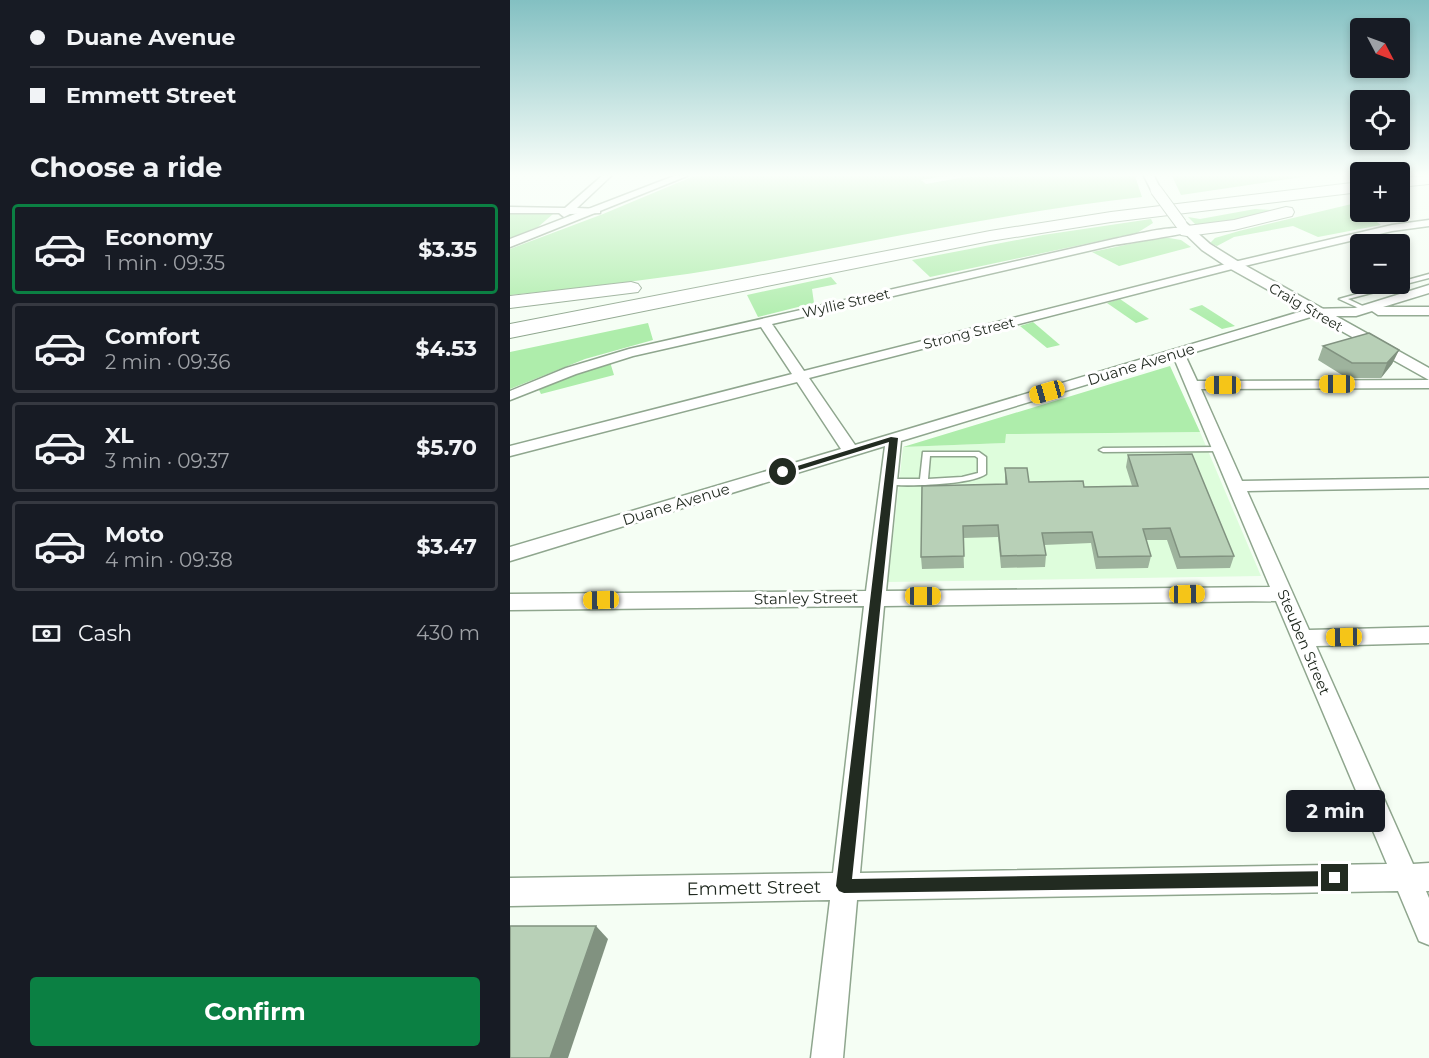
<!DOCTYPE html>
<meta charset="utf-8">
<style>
body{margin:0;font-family:Montserrat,sans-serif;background:#242831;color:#f1f3f6;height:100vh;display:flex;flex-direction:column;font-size:22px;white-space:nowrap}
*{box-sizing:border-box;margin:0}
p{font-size:20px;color:#9ea1a6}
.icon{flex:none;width:33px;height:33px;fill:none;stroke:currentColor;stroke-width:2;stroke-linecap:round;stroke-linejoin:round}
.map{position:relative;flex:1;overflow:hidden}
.details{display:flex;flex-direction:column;background:#171b24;width:510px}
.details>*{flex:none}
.banner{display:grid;align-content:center;height:132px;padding:0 30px;background:#171b24}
.needle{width:39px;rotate:131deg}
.fabs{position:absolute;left:840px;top:18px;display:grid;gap:12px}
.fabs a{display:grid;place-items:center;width:60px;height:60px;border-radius:6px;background:#171b24;box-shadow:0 3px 9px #0003;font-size:30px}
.end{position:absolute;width:27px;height:27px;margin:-14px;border:8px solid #222b21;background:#fff;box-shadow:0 0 0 3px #fff}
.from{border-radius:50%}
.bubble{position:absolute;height:42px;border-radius:6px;background:#171b24;box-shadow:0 3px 9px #0003;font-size:20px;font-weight:700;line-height:42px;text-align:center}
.car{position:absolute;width:18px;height:36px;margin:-18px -9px;border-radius:8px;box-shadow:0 0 4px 2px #0007;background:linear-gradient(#f5c518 24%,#345 0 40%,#f5c518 0 76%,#345 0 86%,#f5c518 0)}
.banner b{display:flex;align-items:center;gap:21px;height:57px;font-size:22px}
.banner b+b{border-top:2px solid #363941}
.banner i{width:15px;height:15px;background:#f1f3f6}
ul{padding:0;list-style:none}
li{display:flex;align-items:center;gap:18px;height:90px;margin:0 12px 9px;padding:0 18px;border:3px solid #363941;border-radius:6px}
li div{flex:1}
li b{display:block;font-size:22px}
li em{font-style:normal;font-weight:700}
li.on{border-color:#0b8043}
li>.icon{width:54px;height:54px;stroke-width:1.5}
h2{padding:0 30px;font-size:27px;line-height:72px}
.pay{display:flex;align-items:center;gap:15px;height:66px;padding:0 30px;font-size:22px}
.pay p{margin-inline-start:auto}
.primary-button{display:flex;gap:12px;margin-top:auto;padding:12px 30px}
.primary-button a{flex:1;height:69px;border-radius:6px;background:#0b8043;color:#fff;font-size:24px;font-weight:700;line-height:69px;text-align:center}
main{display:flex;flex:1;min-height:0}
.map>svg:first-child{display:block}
.built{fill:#defddc}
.green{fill:#aeedab}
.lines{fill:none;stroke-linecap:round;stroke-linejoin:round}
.service-casing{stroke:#8fa68e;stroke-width:3}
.minor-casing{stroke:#8fa68e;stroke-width:3}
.tertiary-casing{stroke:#8fa68e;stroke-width:3}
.motorway-casing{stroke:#8fa68e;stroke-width:2}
.service{fill:#fff;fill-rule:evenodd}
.minor{fill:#fff;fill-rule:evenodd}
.tertiary{fill:#fff;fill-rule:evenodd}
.motorway{fill:#fff;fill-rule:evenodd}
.tertiary-bridge-casing{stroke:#8fa68e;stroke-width:13;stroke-linecap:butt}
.tertiary-bridge{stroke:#fff;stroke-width:11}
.wall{fill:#9eb39d}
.shaded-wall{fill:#819280}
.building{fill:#b8d0b7;stroke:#819280;stroke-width:1.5}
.route{fill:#222b21}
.labels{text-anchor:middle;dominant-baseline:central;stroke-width:6;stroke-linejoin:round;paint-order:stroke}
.far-street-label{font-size:14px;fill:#222b21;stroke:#fff}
.street-label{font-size:15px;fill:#222b21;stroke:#fff}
.near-street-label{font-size:18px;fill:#222b21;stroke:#fff}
</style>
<main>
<section class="details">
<div class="banner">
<b><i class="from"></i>Duane Avenue</b>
<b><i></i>Emmett Street</b>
</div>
<h2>Choose a ride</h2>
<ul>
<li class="on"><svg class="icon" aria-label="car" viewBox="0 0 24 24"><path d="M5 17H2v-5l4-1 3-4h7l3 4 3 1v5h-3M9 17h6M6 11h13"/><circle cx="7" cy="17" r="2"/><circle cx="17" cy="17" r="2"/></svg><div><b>Economy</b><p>1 min · 09:35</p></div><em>$3.35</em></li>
<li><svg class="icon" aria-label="car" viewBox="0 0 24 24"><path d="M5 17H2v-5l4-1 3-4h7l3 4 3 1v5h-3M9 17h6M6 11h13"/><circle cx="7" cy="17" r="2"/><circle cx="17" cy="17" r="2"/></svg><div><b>Comfort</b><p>2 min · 09:36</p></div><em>$4.53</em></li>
<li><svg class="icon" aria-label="car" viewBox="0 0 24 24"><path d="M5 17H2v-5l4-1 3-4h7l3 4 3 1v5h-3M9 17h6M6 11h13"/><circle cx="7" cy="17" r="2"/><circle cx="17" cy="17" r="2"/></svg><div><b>XL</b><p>3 min · 09:37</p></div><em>$5.70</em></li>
<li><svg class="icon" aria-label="car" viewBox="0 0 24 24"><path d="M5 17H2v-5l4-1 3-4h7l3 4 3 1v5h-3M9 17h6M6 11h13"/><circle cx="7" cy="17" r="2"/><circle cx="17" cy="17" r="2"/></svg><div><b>Moto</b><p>4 min · 09:38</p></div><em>$3.47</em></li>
</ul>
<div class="pay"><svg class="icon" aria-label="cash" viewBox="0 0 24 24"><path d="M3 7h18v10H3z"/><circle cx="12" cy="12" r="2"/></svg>Cash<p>430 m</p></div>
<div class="primary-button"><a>Confirm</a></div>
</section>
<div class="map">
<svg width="919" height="1058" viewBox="0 0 919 1058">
<rect width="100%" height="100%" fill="#f5fef4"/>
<path class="built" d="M690 432 751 576 378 582 393 447 494 443 495 434Z"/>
<g class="green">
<path d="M184 176H435L411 180 416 184 455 177 625 176 632 197C499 212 370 240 238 264 160 278 79 287 0 295V249L93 214Z"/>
<path d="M662 176H798L671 195Z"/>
<path d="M850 202V212H872L857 215 871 225 808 237 783 226 724 237 707 246 700 243 705 238 729 231Z"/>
<path d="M745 209 763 210 730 219 686 225 678 217 690 219Z"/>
<path d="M0 214H43L28 227 0 239Z"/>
<path d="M641 219 643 223 627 233 420 277 402 260 533 235Z"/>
<path d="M653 237 671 240 681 247 609 266 582 252Z"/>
<path d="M321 277 327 284 302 289 304 303 248 317 237 295Z"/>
<path d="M610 299 639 319 626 323 597 303Z"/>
<path d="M692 305 725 326 712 329 679 309Z"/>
<path d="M523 322 550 345 537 348 510 326Z"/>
<path d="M138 323 143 340 75 359 0 389V352Z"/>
<path d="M100 362 104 375 31 394 29 390 0 399 40 382Z"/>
<path d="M660 366 690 432 496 434 495 443 393 447Z"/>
</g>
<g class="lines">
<g class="service-casing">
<g id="service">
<path d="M919 274V278L838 299 857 308V310H853L829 299Z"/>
<path d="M710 447 714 449 713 451 593 452 589 450 593 448Z"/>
<path d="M413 452H469L476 457V474C461 485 394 487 374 484L373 482 377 479H410ZM420 456H465L468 458V473L452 477 418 479Z"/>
</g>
</g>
<g class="minor-casing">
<g id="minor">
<path d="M92 176H101L67 208 90 209V213L60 214 54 217 49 213H0V207L55 208Z"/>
<path d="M919 220V226L882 231 726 268 299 378 345 445 799 309 845 308 919 285V293L873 307H919V315H868L862 311 846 316H804L675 355 687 381 919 380V388L691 389 732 481 919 478V488L737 491 799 630 919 627V643L806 646 903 864 919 863V891H916L919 898V945L909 941 888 891 347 900 333 1058H301L320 900 0 906V878L323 873 354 606 0 610V594L356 591 375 446 0 561V547L331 449 287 382 0 456V446L282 374 251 327 123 356 66 374 0 400V391L56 368 119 349 604 239C621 236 669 222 682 231 677 234 616 243 604 245L262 324 294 371 724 262 882 225ZM664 358 760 587 376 591 391 441ZM766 601 877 864 350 873 374 606Z"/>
</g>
</g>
<g class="tertiary-casing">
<g id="tertiary">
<path d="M164 176H177L0 247V239Z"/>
<path d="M634 176H644L651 190 650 192H642Z"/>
<path d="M671 220 675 222 700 244 729 262 919 368V380L719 268 692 250 667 226V222Z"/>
</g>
</g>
<g class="motorway-casing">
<g id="motorway">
<path d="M919 176V184L890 187V177Z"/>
<path d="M850 182V192L601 222 480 241 0 338V324L480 231 601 212Z"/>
<path d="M776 207 782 208 784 212 782 216 724 230 677 236 671 235 668 231 671 227 677 226 724 220Z"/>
<path d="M121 282 128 284 131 288 128 292 0 308V296Z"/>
</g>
</g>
<use href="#service" class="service"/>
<use href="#minor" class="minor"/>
<use href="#tertiary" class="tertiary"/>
<use href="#motorway" class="motorway"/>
<g class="tertiary-bridge-casing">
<path id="tertiary-bridge" d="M646 190 671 224"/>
</g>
<use href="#tertiary-bridge" class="tertiary-bridge"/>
</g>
<g class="wall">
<path d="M813 346 889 350 882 364 871 378H837L808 360Z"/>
<path d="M618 455 724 556 720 568 667 569 657 540H636L641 556 638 568 586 569 581 543 534 545 536 555 535 567 491 568 488 537 453 538 454 568 412 569 411 557 495 484V468L519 482 574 487 622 486 616 467Z"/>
</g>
<g class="shaded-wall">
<path d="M889 350 882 364 871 378 877 363Z"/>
<path d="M86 926 98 939 58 1058H40Z"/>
</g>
<g class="building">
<path d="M859 333 889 350 877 363H842L813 346Z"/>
<path d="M682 454 724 556 670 557 660 528 633 529 641 556 588 557 582 532 532 533 536 555 491 556 488 525 453 526 454 556 411 557 412 486 497 484 495 468H517L519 482 573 481 574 487 628 486 618 455Z"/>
<path d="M0 926H86L40 1058H0Z"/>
</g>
<linearGradient id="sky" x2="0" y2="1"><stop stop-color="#83c0c2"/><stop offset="0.54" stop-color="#fafffa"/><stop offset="1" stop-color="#fafffa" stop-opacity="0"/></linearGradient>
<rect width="919" height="324" fill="url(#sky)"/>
<path class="route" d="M381 437 388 438 342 879 825 871 831 873 833 878 831 884 825 886 334 893 329 891 326 886 379 442 276 474 268 472Z"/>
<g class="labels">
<g class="far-street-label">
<text transform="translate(336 303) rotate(-13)">Wyllie Street</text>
<text transform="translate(796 307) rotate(30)">Craig Street</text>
<text transform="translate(459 333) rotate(-14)">Strong Street</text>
</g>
<g class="street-label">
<text transform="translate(631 364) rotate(-17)">Duane Avenue</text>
<text transform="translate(166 504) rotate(-17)">Duane Avenue</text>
<text transform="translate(296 598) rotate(-1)">Stanley Street</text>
<text transform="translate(794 642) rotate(67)">Steuben Street</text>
</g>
<g class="near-street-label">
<text transform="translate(244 888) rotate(-1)">Emmett Street</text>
</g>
</g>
</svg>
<div class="fabs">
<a><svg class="needle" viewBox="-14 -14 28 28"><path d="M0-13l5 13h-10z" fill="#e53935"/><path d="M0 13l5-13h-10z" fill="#9ea1a6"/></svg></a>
<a><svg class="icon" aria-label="locate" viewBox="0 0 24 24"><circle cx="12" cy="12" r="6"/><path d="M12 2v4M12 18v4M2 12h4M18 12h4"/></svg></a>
<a>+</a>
<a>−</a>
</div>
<i class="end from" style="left:273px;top:472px"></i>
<i class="end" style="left:825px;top:878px"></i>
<div class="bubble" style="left:776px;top:790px;width:99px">2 min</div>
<i class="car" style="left:827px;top:384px;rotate:270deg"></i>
<i class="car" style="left:713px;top:385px;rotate:270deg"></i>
<i class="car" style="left:537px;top:392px;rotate:254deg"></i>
<i class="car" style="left:677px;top:594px;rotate:89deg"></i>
<i class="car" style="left:413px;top:596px;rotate:90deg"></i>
<i class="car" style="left:91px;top:600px;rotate:269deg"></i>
<i class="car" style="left:834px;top:637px;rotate:269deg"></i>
</div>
</main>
